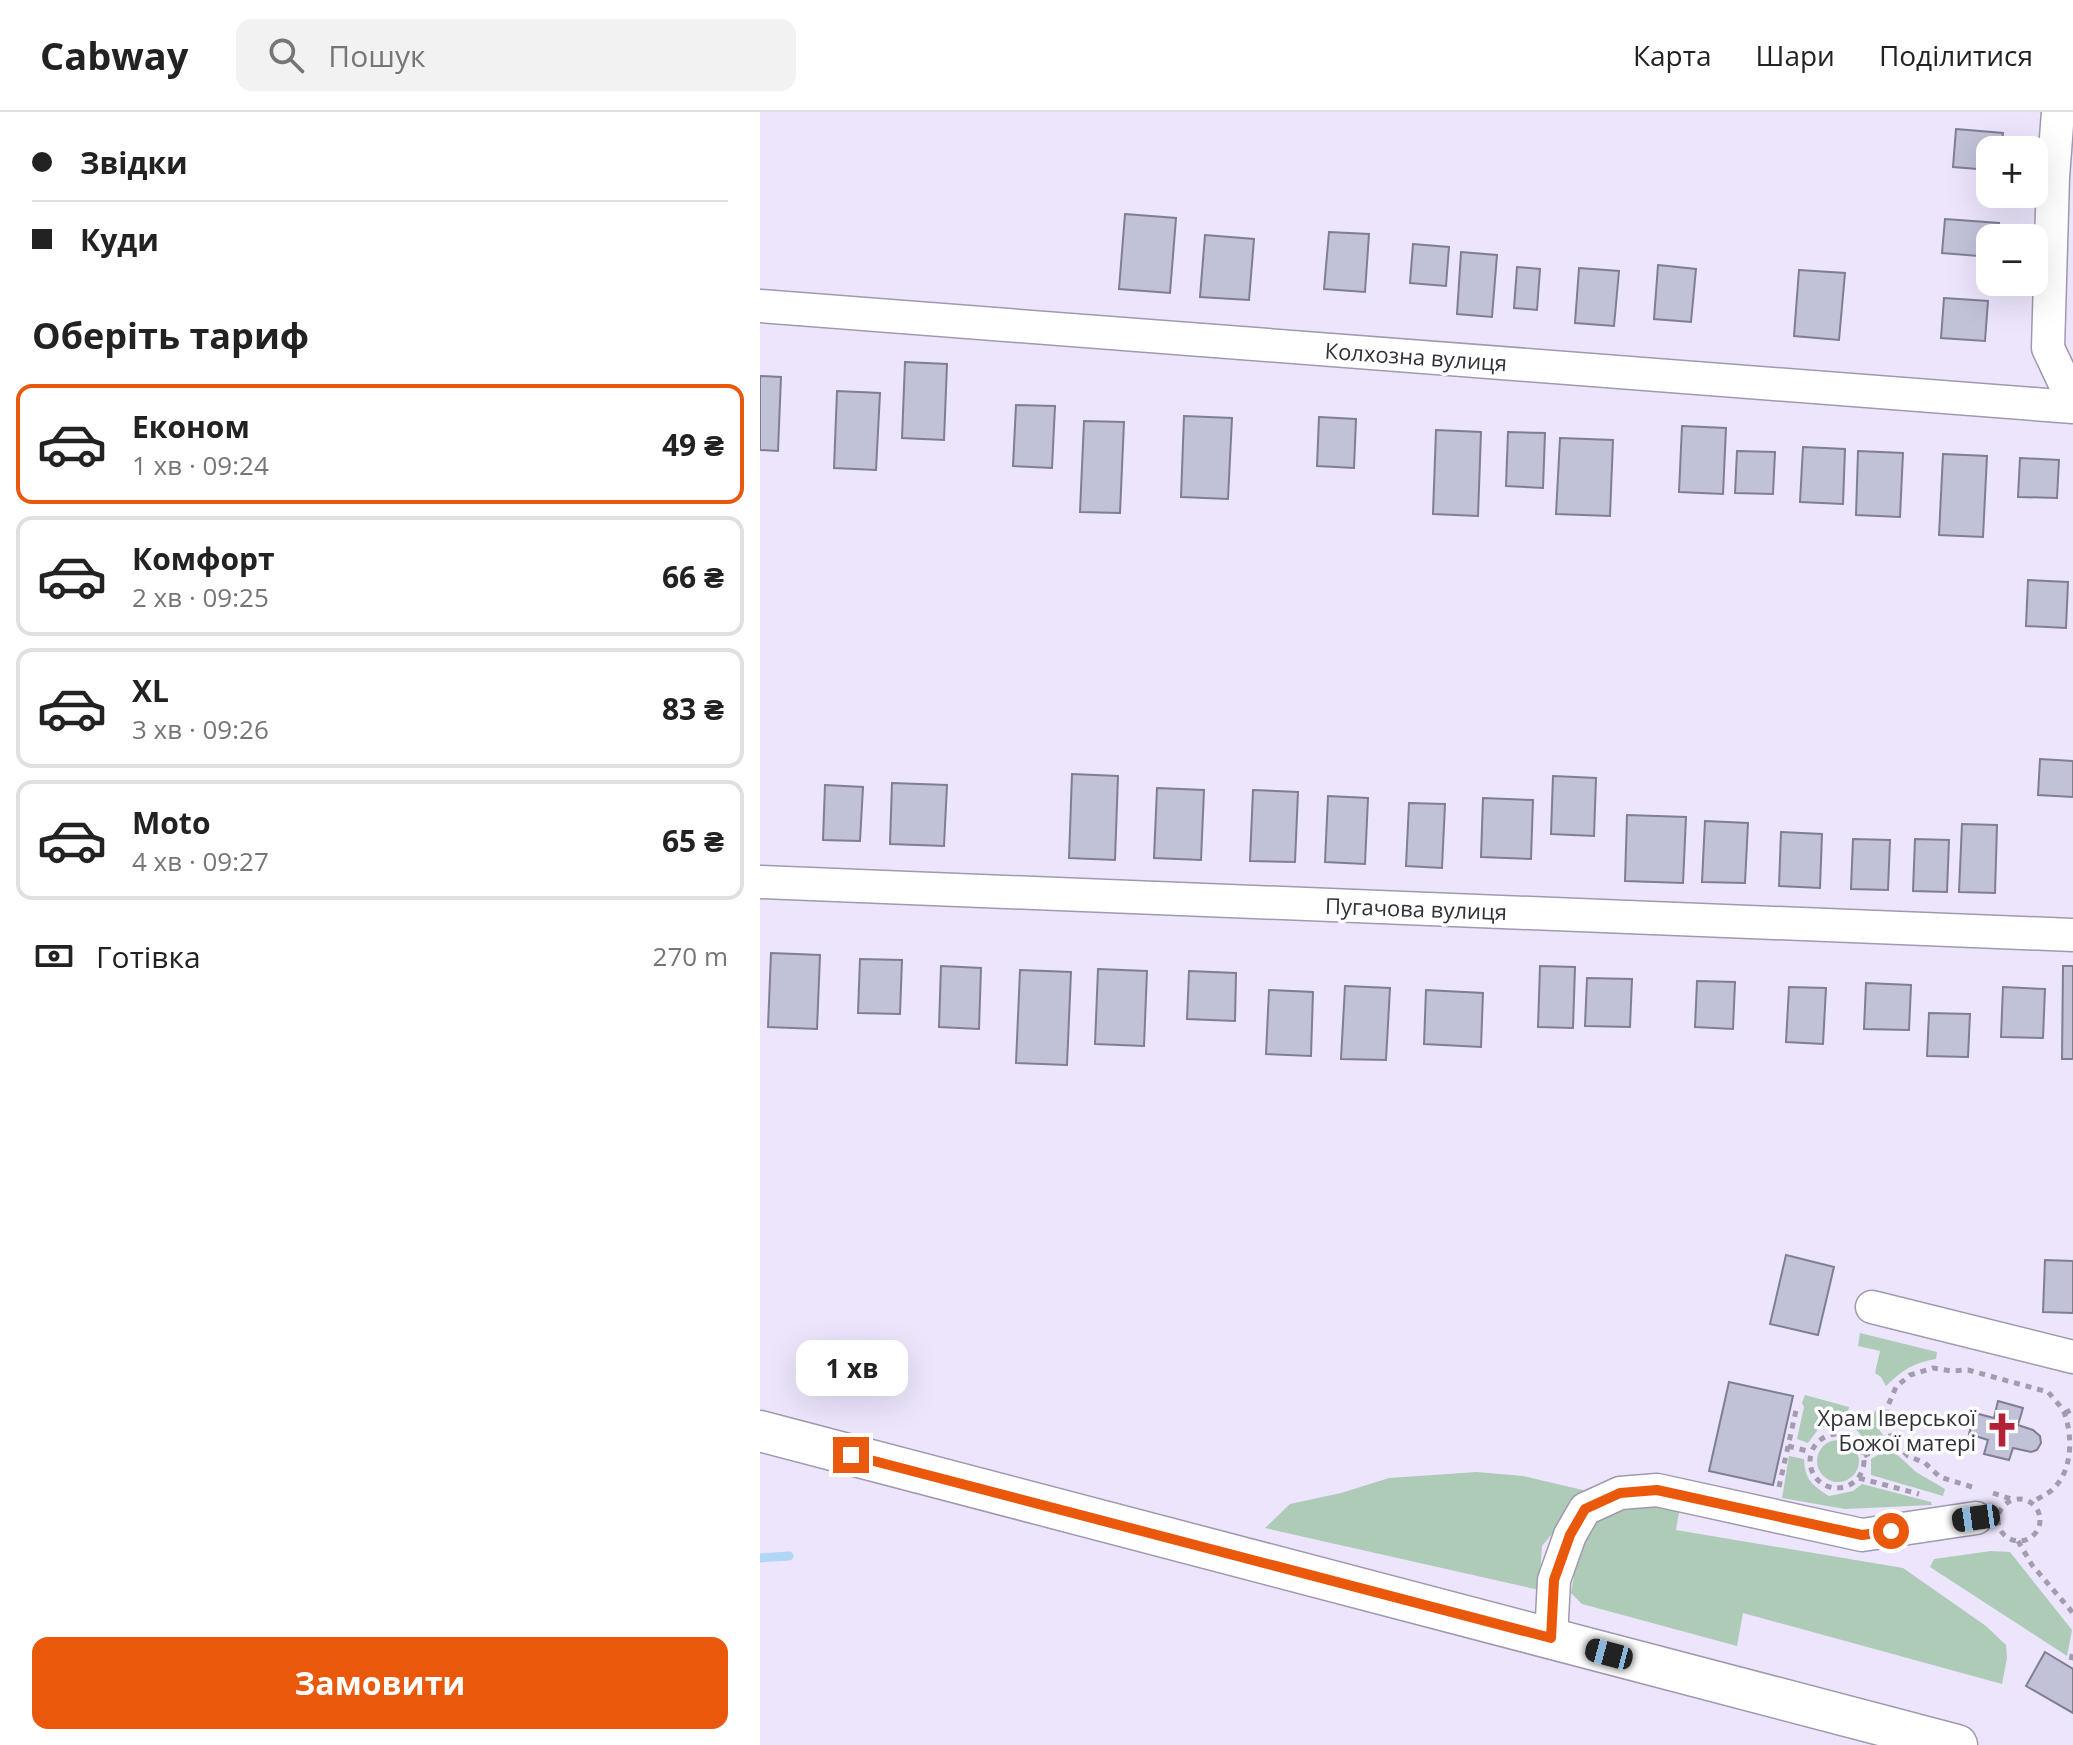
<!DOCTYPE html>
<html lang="uk">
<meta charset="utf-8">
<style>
body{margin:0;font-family:"Open Sans",sans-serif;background:#f2f2f2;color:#222;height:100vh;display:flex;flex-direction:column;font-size:30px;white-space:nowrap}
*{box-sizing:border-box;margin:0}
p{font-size:26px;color:#767676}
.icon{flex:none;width:44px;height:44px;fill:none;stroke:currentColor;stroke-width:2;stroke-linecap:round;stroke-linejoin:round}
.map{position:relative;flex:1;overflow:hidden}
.drawer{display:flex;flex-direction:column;background:#fff;width:760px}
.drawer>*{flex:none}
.top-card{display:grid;align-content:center;height:176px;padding:0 32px;background:#fff}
.buttons{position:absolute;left:1216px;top:24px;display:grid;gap:16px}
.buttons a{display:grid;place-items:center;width:72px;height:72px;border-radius:16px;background:#fff;box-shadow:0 8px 32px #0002;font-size:40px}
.end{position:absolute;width:36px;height:36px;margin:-18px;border:10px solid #ea580c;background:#fff;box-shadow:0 0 0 4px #fff}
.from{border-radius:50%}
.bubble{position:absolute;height:56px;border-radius:16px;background:#fff;box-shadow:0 8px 32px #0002;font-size:26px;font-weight:700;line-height:56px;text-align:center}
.car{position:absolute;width:24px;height:48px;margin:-24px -12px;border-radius:10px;box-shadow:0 0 6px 2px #0007;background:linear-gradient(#222 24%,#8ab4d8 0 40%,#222 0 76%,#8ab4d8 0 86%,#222 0)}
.top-card b{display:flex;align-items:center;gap:28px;height:76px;font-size:30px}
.top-card b+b{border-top:2px solid #e0e0e0}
.top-card i{width:20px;height:20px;background:#222}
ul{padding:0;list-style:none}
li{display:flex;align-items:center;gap:24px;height:120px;margin:0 16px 12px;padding:0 16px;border:4px solid #e0e0e0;border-radius:16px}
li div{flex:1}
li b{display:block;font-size:30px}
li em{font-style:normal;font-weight:700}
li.selected{border-color:#ea580c}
li>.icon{width:72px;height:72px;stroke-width:1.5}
h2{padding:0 32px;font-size:36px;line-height:96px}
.pay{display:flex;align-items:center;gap:20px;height:88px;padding:0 32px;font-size:30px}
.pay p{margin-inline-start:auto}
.primary-button{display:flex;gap:16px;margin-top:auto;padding:16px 32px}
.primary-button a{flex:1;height:92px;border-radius:16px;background:#ea580c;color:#fff;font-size:32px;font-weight:700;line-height:92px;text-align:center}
header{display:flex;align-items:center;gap:48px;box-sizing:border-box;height:112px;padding:0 40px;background:#fff;border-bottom:2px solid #e0e0e0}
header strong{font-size:38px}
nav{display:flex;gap:44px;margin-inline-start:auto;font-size:28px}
.search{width:560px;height:72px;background:#f2f2f2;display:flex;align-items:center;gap:20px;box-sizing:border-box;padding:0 28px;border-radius:16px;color:#767676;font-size:30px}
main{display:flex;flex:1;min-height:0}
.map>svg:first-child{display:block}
.green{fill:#aecbb7}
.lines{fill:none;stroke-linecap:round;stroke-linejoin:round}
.stream{stroke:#b2d7f6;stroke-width:9}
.building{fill:#c1c1d8;stroke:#7f7e93;stroke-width:2}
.minor-casing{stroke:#a099af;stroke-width:35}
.major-casing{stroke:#a099af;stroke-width:43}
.path{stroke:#a29dae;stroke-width:5;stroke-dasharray:6 6;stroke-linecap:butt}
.minor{stroke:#fff;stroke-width:32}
.major{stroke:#fff;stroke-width:40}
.route{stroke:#ea580c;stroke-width:10}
.labels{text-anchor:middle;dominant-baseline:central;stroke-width:7;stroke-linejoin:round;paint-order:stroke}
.street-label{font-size:22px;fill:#333039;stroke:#fff}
.poi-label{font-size:22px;fill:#333039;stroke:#fff;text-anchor:end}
</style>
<header>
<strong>Cabway</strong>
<div class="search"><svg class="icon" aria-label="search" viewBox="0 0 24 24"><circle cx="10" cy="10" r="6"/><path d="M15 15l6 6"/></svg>Пошук</div>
<nav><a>Карта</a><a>Шари</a><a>Поділитися</a></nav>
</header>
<main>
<section class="drawer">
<div class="top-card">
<b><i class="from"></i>Звідки</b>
<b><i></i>Куди</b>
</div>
<h2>Оберіть тариф</h2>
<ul>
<li class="selected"><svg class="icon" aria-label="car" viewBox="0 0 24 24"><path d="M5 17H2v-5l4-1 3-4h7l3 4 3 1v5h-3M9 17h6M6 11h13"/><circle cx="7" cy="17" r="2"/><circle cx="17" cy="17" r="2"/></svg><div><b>Економ</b><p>1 хв · 09:24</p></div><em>49 ₴</em></li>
<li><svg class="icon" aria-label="car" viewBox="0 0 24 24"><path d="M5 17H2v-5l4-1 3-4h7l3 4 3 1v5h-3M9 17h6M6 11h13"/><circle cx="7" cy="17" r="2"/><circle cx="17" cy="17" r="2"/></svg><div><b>Комфорт</b><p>2 хв · 09:25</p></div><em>66 ₴</em></li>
<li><svg class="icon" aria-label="car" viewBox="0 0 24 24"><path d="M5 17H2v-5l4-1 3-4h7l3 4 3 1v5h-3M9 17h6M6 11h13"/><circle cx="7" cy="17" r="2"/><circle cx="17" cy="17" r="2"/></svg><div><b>XL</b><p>3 хв · 09:26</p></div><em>83 ₴</em></li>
<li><svg class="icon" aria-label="car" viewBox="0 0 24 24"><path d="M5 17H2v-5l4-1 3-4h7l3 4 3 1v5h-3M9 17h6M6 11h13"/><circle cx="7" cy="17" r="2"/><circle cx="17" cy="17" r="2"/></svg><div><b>Moto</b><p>4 хв · 09:27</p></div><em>65 ₴</em></li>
</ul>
<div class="pay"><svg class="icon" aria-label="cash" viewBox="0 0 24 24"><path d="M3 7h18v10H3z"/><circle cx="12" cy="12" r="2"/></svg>Готівка<p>270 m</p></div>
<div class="primary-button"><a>Замовити</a></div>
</section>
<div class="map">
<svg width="1313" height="1633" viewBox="0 0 1313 1633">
<rect width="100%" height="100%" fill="#ece5fc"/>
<g class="green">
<path d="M1100 1221 1177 1240 1176 1247C1154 1250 1141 1259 1126 1274L1121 1265 1115 1261 1120 1239 1098 1234Z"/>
<path d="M1045 1283 1089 1295 1088 1302 1077 1300 1075 1312 1059 1316 1048 1331 1037 1327 1044 1295 1042 1291Z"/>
<path d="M1116 1298 1120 1319 1126 1327 1108 1337 1107 1331 1096 1317 1088 1316 1089 1310 1098 1313 1103 1301 1113 1303Z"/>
<circle cx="1078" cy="1349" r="21"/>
<path d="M1130 1336 1156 1360 1185 1377 1183 1384 1111 1363V1347Z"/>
<path d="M1029 1344 1044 1347C1045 1368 1052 1373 1069 1384L1093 1379 1102 1372 1171 1390 1172 1393 1085 1397 1022 1386Z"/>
<path d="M717 1360 763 1364 827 1379 782 1434 779 1478 505 1416 530 1392 581 1381 629 1366Z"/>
<path d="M880 1394 920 1395 916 1418 1143 1456 1226 1514 1246 1533 1247 1546 1242 1572 983 1501 977 1534 822 1492 811 1481C815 1460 818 1431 832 1413 842 1402 866 1398 880 1394Z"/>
<path d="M1231 1439 1250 1440 1312 1518 1307 1544 1170 1455 1174 1447Z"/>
</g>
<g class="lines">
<path class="stream" d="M0 1446 29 1444"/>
</g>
<g class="building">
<path d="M1196 17 1243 21 1241 38H1230V58L1193 55Z"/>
<path d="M365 102 416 106 410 181 359 177Z"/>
<path d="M1185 107 1239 111 1238 126H1230V145L1182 141Z"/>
<path d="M569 120 609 122 605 180 564 177Z"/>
<path d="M445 123 494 127 489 188 440 185Z"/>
<path d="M653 132 689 135 686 174 650 171Z"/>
<path d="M701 140 737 143 732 205 697 202Z"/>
<path d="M898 153 936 157 931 210 894 207Z"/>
<path d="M757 155 780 157 777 198 754 196Z"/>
<path d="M819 156 859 159 854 214 815 211Z"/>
<path d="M1039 158 1085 161 1079 228 1034 224Z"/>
<path d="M1184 186 1228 189 1225 229 1181 226Z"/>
<path d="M145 250 187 252 184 328 142 326Z"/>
<path d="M0 264 21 265 18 339 0 338Z"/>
<path d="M77 279 120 281 116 358 74 356Z"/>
<path d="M256 293 295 294 292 356 253 354Z"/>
<path d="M424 304 472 306 468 387 421 385Z"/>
<path d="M559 305 596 307 594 356 557 354Z"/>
<path d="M324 309 364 310 360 401 320 400Z"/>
<path d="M922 314 966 316 963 382 919 380Z"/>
<path d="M676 318 721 320 718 404 673 402Z"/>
<path d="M748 320 785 321 783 376 746 374Z"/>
<path d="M800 326 853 328 850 404 796 402Z"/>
<path d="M1043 335 1085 337 1083 392 1040 390Z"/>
<path d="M977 339 1015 340 1013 382 975 381Z"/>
<path d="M1098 339 1143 341 1140 405 1096 403Z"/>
<path d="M1183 342 1227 344 1223 425 1179 423Z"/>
<path d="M1260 346 1299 348 1297 386 1258 385Z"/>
<path d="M1268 468 1308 470 1306 516 1266 514Z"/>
<path d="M1280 647 1313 649V685L1278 683Z"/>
<path d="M312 662 358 664 355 748 309 746Z"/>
<path d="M793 664 836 666 834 724 791 722Z"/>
<path d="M132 671 187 673 184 734 130 732Z"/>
<path d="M65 673 103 675 100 729 63 728Z"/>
<path d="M397 676 444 678 441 748 394 746Z"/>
<path d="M493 678 538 680 535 750 490 749Z"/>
<path d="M568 684 608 686 605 752 565 750Z"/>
<path d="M723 686 773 688 771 747 721 745Z"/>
<path d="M649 691 685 692 682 756 646 754Z"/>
<path d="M867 703 926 705 923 771 865 769Z"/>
<path d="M945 709 988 711 985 771 942 770Z"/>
<path d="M1202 712 1237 713 1235 781 1199 780Z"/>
<path d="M1021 720 1062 722 1060 776 1019 774Z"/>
<path d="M1093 727 1130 728 1128 778 1091 777Z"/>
<path d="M1155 727 1189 728 1187 780 1153 779Z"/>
<path d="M11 841 60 843 57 917 8 915Z"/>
<path d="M100 847 142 848 140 902 98 901Z"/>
<path d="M181 854 221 856 219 917 179 915Z"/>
<path d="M780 854 815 855 813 916 778 915Z"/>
<path d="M1303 854H1313V947H1302Z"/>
<path d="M338 857 387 859 384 934 335 932Z"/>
<path d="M260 858 311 860 307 953 256 951Z"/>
<path d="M429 859 476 861 475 909 427 907Z"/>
<path d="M827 866 872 867 870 915 825 914Z"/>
<path d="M937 869 975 870 973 917 935 915Z"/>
<path d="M1106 871 1151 873 1149 918 1104 917Z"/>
<path d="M585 874 630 876 626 948 581 947Z"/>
<path d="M1029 875 1066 876 1063 932 1026 930Z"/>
<path d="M1243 875 1285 877 1283 926 1241 925Z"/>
<path d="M509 878 553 880 551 944 506 942Z"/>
<path d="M666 878 723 881 721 935 664 932Z"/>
<path d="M1169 901 1210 902 1208 945 1167 944Z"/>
<path d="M1026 1143 1074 1155 1058 1223 1010 1212Z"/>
<path d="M1285 1148 1313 1149V1201L1283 1200Z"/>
<path d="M969 1270 1033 1284 1013 1373 949 1359Z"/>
<path d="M1238 1289 1263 1296 1258 1313 1273 1318 1280 1324 1281 1331 1277 1338 1271 1340 1253 1336 1249 1348 1224 1342 1228 1328 1209 1322 1215 1301 1234 1306Z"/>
<path d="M1285 1540 1313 1557V1601L1266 1574Z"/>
</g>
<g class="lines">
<g class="minor-casing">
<g id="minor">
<path d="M1298 0 1293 65 1288 236 1313 289"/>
<path d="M0 194 1313 295"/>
<path d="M0 770 1313 823"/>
<path d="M1112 1195 1313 1245"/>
<path d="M791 1526 794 1468 810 1423 825 1397 860 1381 897 1378 1102 1423 1216 1406"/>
</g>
</g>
<g class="major-casing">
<path id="major" d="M0 1319 1197 1633"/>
</g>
<g class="path">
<path d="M1305 1301 1313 1297"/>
<circle cx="1077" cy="1349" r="27"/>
<path d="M1028 1334 1051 1340"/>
<path d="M1104 1344 1132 1328"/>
<path d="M1099 1366 1159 1382"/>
<path d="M1019 1375 1037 1294"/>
<path d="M1212 1375 1180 1365 1165 1351 1148 1344 1132 1328 1127 1309V1296L1136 1275 1150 1263 1173 1256 1191 1259 1208 1258 1288 1280C1293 1286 1300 1293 1304 1300 1313 1324 1313 1359 1292 1378 1286 1383 1277 1387 1270 1391"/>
<path d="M1233 1381 1254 1388"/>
<circle cx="1259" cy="1408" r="21"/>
<path d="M1258 1429 1272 1453 1313 1501"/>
<path d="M1311 1548 1313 1539"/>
</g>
<use href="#minor" class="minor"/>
<use href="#major" class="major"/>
</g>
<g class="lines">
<path class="route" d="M91 1343 791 1526 794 1468 810 1423 825 1397 860 1381 897 1378 1102 1423 1131 1419"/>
</g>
<defs>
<g id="church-bare" transform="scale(2.76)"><path d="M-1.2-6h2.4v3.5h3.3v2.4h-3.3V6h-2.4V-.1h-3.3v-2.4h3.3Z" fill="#b32037" stroke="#fff" stroke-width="2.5" paint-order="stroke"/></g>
</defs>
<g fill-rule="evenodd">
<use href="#church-bare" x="1242" y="1318"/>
</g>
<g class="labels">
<g class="street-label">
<text transform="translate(656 244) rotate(4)">Колхозна вулиця</text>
<text transform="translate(656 796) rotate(2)">Пугачова вулиця</text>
</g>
<g class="poi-label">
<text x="1216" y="1305">Храм Іверської<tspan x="1216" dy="25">Божої матері</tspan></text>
</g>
</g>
</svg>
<div class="buttons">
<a>+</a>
<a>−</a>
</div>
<i class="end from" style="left:1131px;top:1419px"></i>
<i class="end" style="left:91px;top:1343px"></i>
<div class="bubble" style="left:36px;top:1228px;width:112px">1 хв</div>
<i class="car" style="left:1216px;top:1406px;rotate:262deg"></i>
<i class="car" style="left:849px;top:1542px;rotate:285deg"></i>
</div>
</main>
